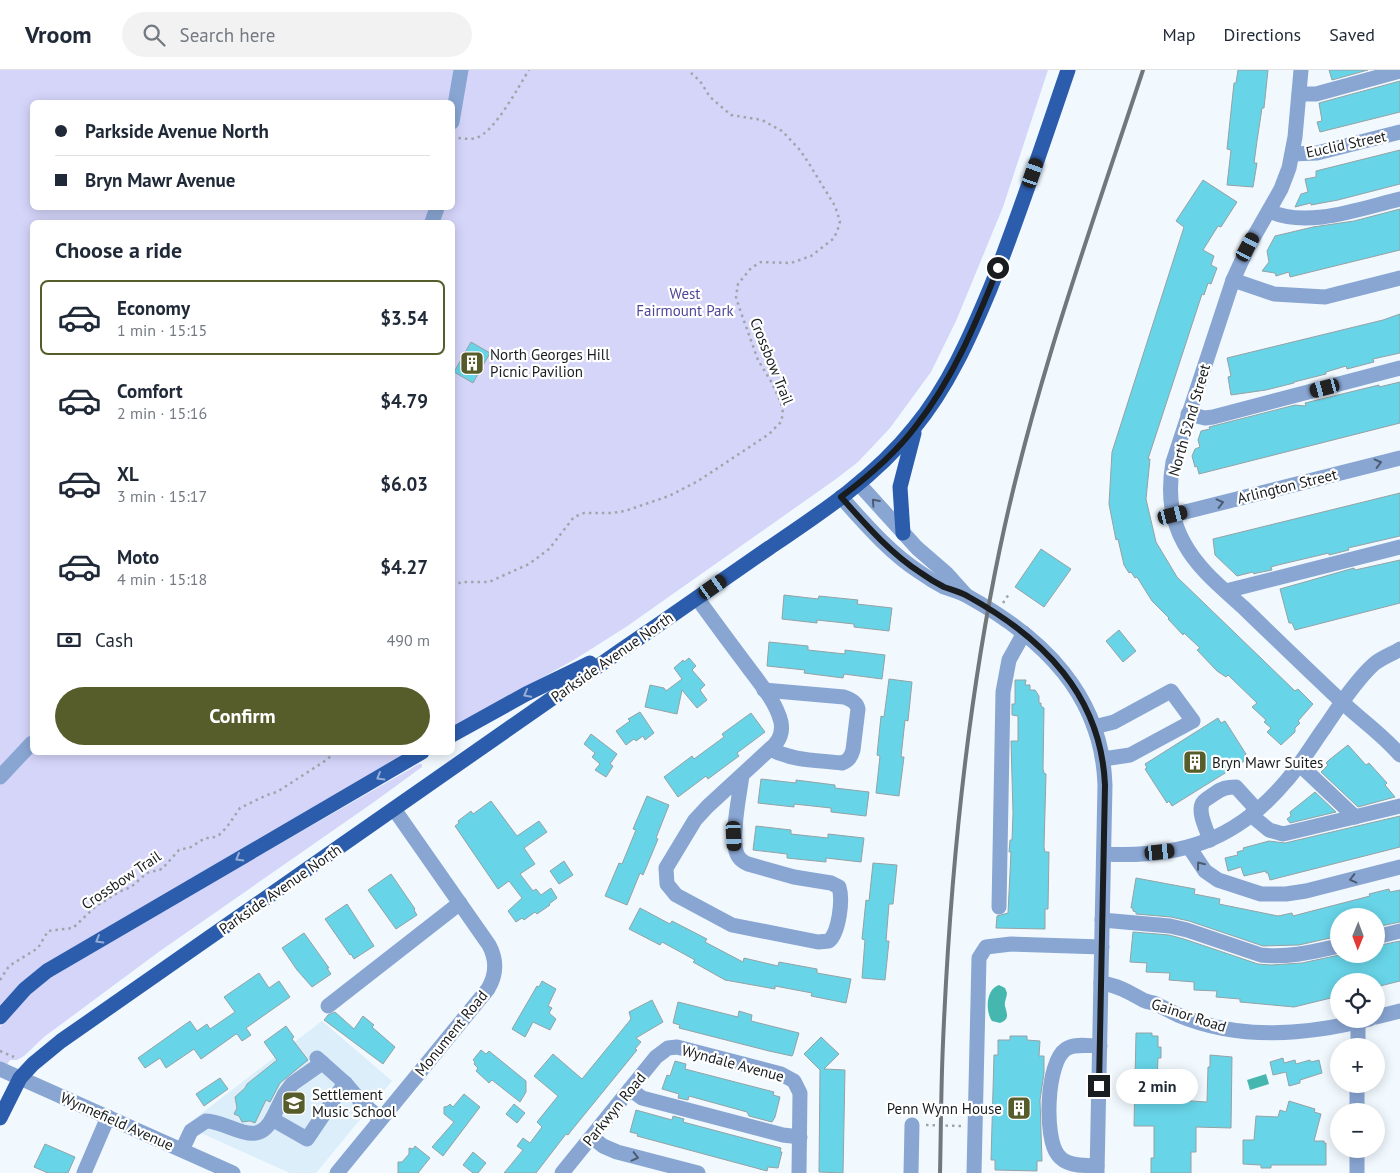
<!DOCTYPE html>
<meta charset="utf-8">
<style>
body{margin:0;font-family:"PT Sans",sans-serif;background:#f2f2f3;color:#1f2937;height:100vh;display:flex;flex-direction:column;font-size:19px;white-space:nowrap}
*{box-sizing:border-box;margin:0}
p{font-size:16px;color:#747a83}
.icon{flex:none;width:28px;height:28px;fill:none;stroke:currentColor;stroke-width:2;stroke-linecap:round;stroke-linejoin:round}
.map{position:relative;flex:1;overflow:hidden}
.details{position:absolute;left:30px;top:150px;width:425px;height:535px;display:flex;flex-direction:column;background:#fff;border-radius:8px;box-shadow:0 2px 12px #0003}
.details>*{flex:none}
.banner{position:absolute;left:30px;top:30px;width:425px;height:110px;border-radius:8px;box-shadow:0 2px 12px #0003;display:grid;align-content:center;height:110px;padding:0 25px;background:#fff}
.needle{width:32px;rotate:181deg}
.tools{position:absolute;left:1330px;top:838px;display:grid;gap:10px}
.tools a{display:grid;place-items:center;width:55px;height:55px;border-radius:50%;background:#fff;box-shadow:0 2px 12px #0003;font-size:25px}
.end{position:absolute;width:22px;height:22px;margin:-11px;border:6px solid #191d1f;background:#fff;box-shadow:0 0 0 2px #fff}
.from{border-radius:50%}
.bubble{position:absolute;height:35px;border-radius:18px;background:#fff;box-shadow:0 2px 12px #0003;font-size:16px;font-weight:700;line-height:35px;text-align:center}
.car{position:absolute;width:15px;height:30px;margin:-15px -8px;border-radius:6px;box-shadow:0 0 4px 1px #0007;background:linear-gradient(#222 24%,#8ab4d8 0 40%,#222 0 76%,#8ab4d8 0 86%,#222 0)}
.banner b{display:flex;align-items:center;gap:18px;height:48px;font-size:19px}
.banner b+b{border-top:1px solid #e0e1e3}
.banner i{width:12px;height:12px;background:#1f2937}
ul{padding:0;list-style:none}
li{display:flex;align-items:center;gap:15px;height:75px;margin:0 10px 8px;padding:0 15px;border:2px solid transparent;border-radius:8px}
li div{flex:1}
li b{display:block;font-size:19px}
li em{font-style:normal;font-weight:700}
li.selected{border-color:#565c2a}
li>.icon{width:45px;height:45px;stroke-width:1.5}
h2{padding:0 25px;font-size:22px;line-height:60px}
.pay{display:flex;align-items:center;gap:12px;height:55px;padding:0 25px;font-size:19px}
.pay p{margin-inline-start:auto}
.primary-button{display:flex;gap:10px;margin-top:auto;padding:10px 25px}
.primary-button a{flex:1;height:58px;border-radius:30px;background:#565c2a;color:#fff;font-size:20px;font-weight:700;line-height:58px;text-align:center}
header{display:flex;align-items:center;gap:30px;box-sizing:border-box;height:70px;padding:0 25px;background:#fff;border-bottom:1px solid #e0e1e3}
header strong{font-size:24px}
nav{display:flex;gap:28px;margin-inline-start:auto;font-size:18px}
.search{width:350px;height:45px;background:#f2f2f3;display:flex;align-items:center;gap:12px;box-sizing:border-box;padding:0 18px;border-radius:28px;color:#747a83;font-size:19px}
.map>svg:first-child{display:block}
.built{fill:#dceefa}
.green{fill:#d4d5f9;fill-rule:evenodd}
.water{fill:#46b7ae}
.building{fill:#68d4e8;stroke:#95a2a4}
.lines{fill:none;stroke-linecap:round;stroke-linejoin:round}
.path{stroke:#9fa6aa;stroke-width:2.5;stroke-dasharray:2.5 4;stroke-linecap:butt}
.minor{stroke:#89a6d3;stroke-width:15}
.major{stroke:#2c5dad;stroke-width:15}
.rail{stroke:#72777b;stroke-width:4}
.oneway{stroke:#4b5b70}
.oneway2{stroke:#96aed6}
.route{stroke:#191d1f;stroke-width:6}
.labels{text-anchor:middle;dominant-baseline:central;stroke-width:4.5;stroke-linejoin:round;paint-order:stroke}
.street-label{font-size:15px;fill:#191d1f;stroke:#fff}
.park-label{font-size:15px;fill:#4d4699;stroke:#fff}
.poi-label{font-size:15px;fill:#191d1f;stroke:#fff;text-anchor:start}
</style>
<header>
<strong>Vroom</strong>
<div class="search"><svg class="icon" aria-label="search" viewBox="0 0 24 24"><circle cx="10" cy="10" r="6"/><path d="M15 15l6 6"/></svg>Search here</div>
<nav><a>Map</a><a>Directions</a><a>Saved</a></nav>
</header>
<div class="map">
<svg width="1400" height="1103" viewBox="0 0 1400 1103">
<rect width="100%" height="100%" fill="#f1f9ff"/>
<path class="built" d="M322 951 392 1011 316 1103H290L185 1056Z"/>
<g class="green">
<path d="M0 0H1048L1003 137 956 251 931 302 890 358 858 392 836 409 626 557 577 588 453 658 452 152H32V682L410 683 365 709 0 939ZM32 32H452V138H32Z"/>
<path d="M419 694H422V697L374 732 160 881 44 967 24 986 17 990H10L0 1006V957L10 944 38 915 89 883Z"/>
</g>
<g class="water">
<path d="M999 915 1005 918 1007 923C1007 927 1004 932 1005 936 1007 944 1010 949 1000 953L992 951C985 941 986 919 999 915Z"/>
<path d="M1266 1004 1269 1014 1250 1020 1247 1010Z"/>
</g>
<g class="building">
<path d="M1238 0H1268L1264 38H1262L1257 71 1254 93H1257L1253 117 1227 115 1231 80 1227 79 1234 13H1236Z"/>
<path d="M1329 0H1368L1332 10Z"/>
<path d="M1400 11V42L1320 62 1317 52 1322 51 1319 33Z"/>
<path d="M1400 80V114L1338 130 1311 135V133L1295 137 1301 124 1308 122 1305 109 1316 107V101Z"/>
<path d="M1203 110 1237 132 1221 157 1218 156 1203 180 1214 186 1211 195 1217 198 1211 214 1208 213 1204 225 1202 224 1148 389H1150L1146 429 1156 472 1177 507 1295 621 1298 619 1313 634 1298 651 1300 653 1295 658V662L1281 675 1267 662 1271 658 1264 652 1266 650 1252 637 1257 633 1228 605 1226 607 1217 601 1197 580 1200 578 1184 563 1183 565 1168 549 1169 548 1152 531 1137 507 1135 508 1131 502 1129 503 1124 495 1118 469 1116 470 1109 434 1112 382 1184 157 1176 151Z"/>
<path d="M1400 139V180L1290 207 1289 202 1276 206 1275 203 1262 201 1269 192 1267 181 1275 166 1313 157 1354 151Z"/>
<path d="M1400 244V283L1373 289 1374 292 1347 299 1346 296 1326 302V304L1294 312V313L1266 320 1231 325 1228 307 1231 306 1227 288 1383 250Z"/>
<path d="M471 272 490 283 473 313 454 302Z"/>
<path d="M1400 312V353L1199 404 1197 396 1195 397 1192 386 1195 379 1200 377 1198 370 1201 361 1210 359 1209 357 1295 335 1306 336 1305 333 1379 315V317Z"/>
<path d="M1400 423V466L1348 478 1349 480 1329 485V483L1278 495 1271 497 1272 500 1257 503 1254 504 1253 502 1237 506 1215 485 1213 469Z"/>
<path d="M1041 479 1071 499 1044 537 1015 517Z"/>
<path d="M1400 490V533L1295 560 1292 553H1289L1280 519 1354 498 1355 500Z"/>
<path d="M784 525 818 529 819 526 858 530 857 534 892 538 889 561 854 557V554L817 550V553L782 549Z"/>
<path d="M1119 560 1136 581 1123 592 1106 571Z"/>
<path d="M769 572 808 576V580L845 584V580L885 585 882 609 844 604 843 608 804 603 805 600 767 596Z"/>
<path d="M689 588 696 596 692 600 705 615 700 620 707 630 697 638 682 620 677 644 645 637 650 615 664 618 666 621 682 609 674 598 683 590 684 592Z"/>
<path d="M889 609 912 612 908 651 905 650 901 687H904L899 726 876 723 880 686 877 685 881 646 884 647Z"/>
<path d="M1015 610H1026L1025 615H1030V620H1035L1039 626V633H1041V636L1044 638 1043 699 1044 703 1046 704 1044 777 1045 782H1049L1048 839H1045V859L996 858 997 846 1008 843 1011 782H1009L1010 770H1012L1013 743 1011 671H1018V646L1012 645V634H1015Z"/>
<path d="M640 642 654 663 645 670 643 666 636 671 634 669 626 675 616 661 630 651 628 649Z"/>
<path d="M751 643 765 662 737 683 739 686 708 709 706 706 678 727 664 707 692 686 694 689 724 667 722 664Z"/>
<path d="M1218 648 1221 653 1225 651 1246 684 1244 686 1246 690 1172 736 1169 731 1167 733 1145 699 1147 698 1145 694Z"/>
<path d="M591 664 617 684 610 694 613 696 606 707 595 700 600 694 592 687 595 683 584 674Z"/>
<path d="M1348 675 1366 695 1369 693 1387 713 1385 715 1395 727 1358 737 1321 702 1328 695 1326 693 1329 690Z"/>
<path d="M761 709 796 713V710L835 715V718L869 722 866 746 831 742V738L794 734V737L758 733Z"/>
<path d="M1315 722 1336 742 1290 753 1287 749 1291 746 1290 742Z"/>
<path d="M647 726 669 735 656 768 658 769 643 805 640 803 627 835 605 826 619 793 622 794 636 760 633 759Z"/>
<path d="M491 731 517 766 539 751 547 762 524 778 535 794 520 804 533 821 536 819 541 825 551 818 557 828 549 834 550 835 537 844 535 842 524 850 522 848 516 852 508 841 522 828 509 811 498 819 455 756 459 753 458 751 471 741 473 744Z"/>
<path d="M1400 746V777L1270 810 1268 803H1266V801L1244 806 1241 797 1228 801 1225 788 1238 785 1237 782 1244 780 1243 778 1269 771 1285 773Z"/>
<path d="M756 756 791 760V764L828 768V764L864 768 861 792 826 788V792L787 788V784L753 780Z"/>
<path d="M564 791 573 805 559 814 550 801Z"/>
<path d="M873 793 897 795 893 834H889L886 871H889L885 910 862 908 865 870 862 869 866 830 869 831Z"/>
<path d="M391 804 415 839 414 840 417 845 396 859 368 820Z"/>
<path d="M1136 808 1195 819 1194 824 1220 829 1219 834 1278 846 1292 843 1293 846 1312 841 1370 826 1369 824 1389 819 1390 822 1400 820V852L1376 857V846H1339V866L1299 875 1263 876 1189 851 1171 847 1136 844V842L1133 841V838H1131Z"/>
<path d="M347 834 374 876 354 889 351 884 350 885 325 849Z"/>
<path d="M640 838 670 854 672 851 707 869 705 872 743 892 744 888 778 896 779 892 817 899V903L851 909 846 933 811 926 812 923 775 916V919L725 910 693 892 695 890 662 872 660 875 629 859Z"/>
<path d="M1133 862 1169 865 1184 869 1258 894 1271 895 1302 893 1344 884H1376V876L1400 871V911L1376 917V911H1339V926L1294 937 1240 932V929L1216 927 1217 921 1194 920V912L1169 910 1170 903 1146 902 1147 893 1130 892Z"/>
<path d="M304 863 329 898H327L331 904 312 917 297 900 282 878Z"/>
<path d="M259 903 269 918 279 911 290 927 246 958 251 965 242 971 237 964H236L201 989 194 979 166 998 160 988 145 998 138 988 190 951 197 961 207 954 210 959 235 942 224 927Z"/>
<path d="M542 911 556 919 548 936 552 938 549 943 556 949 550 960 533 952 525 967 512 959 537 916 539 917Z"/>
<path d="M652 930 663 952 636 968 641 972 635 979 637 980 571 1061 568 1065 566 1064 536 1103H504L523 1080 517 1076 523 1068 530 1073 542 1057 537 1052 558 1026 534 1006 553 984 582 1009 631 949 629 942Z"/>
<path d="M678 932 738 947 739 941 752 945 751 951 799 963 793 984 792 986 769 981 679 958 680 955 673 953Z"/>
<path d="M335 942 354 959 363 946 374 955 372 957 395 977 385 991 383 994 324 950 328 945Z"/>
<path d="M286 956 294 967 292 969 308 990 280 1013 270 1032 266 1030 255 1053 250 1051 242 1052 239 1046 234 1044 237 1038 235 1027 245 1018 247 1014 277 990 264 972Z"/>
<path d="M1136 963H1152V966H1158V977H1161V988H1158L1157 1011H1161V1029L1207 1032 1208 997H1210V985L1232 987 1231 1058 1196 1057V1082H1191V1103H1151V1088H1154V1056H1134Z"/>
<path d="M1010 966H1027V970L1040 971 1039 986H1044V1003L1040 1030 1042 1091H1037V1101L995 1100V1090H991L994 985H998V970H1010Z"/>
<path d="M821 967 839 984 824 999 845 1000 843 1103 819 1102 820 1000 804 984Z"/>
<path d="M481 980 486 984 489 981 526 1011V1022L520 1032 492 1010 489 1013 476 1001 478 998 474 994 475 992 473 990Z"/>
<path d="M1283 988 1284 993 1295 990 1296 994 1310 990 1311 992 1319 990 1322 1003 1300 1010V1013L1289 1016 1286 1002 1273 1005 1270 992Z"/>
<path d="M675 991 686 994 685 999 774 1022 773 1025 780 1027 775 1047 772 1052 749 1046 747 1042 689 1026 688 1030 678 1028 679 1024 662 1019 667 1005 670 1006Z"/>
<path d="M220 1008 228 1019 204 1036 196 1024Z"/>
<path d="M464 1024 480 1037 443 1086 432 1077 454 1052 444 1044V1037L448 1036 450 1034 453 1037Z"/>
<path d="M1289 1031 1315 1039 1314 1042 1321 1044 1314 1071H1324V1073H1326V1095H1271V1098H1261V1095L1243 1094V1070H1254L1256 1046 1278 1047 1280 1040 1286 1042Z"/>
<path d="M514 1034 525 1043 517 1053 506 1044Z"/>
<path d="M636 1040 672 1050 673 1046 684 1049 683 1052 781 1078 780 1082H782L778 1098 768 1097 767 1101 637 1066 638 1064 630 1062Z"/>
<path d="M45 1074 75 1087 68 1103H48L34 1097Z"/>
<path d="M415 1076 430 1088 418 1103H398V1092H402L409 1084V1078L413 1079Z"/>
<path d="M473 1082 486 1093 478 1103H473L463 1095Z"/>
</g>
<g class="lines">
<g class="path">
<path d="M452 67C460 68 468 70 476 68 495 62 518 17 529 0"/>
<path d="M452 515 463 512H489L529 494 549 479 574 447 584 443H612L625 441 669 426 698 411 748 378 769 364 781 352 783 343 781 333 772 313 758 290 739 237 736 227 738 214 751 198 761 192 791 193 811 186 833 169 837 162 840 151 835 136 808 92 800 80 782 61 762 50 731 45 710 27 700 11 692 4 691 0"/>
<path d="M1003 533 1009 524"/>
<path d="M0 910 9 896 38 878 48 861 73 858 96 836 121 821 131 817 147 803 162 799 179 780 191 777 205 768H212L219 765 227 757 240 738 267 725 277 722 328 689 333 682"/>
<path d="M0 981 14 987"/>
<path d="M926 1055 961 1056"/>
</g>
<g class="minor">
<path d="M1301 0 1295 67 1289 98 1281 119 1248 177 1233 210 1173 392C1168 420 1170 448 1184 473 1198 499 1222 518 1243 537 1276 569 1308 600 1341 631 1361 650 1383 665 1400 685"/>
<path d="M1299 24H1316L1400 1"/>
<path d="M452 52 461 0"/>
<path d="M1292 84 1317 83 1400 62"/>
<path d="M1269 141C1307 159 1362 138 1400 129"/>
<path d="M432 152 437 138"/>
<path d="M1233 210 1274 224 1325 227 1400 208"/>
<path d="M1188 344 1205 348 1213 347 1400 298"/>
<path d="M859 414 917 478 947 504 965 524"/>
<path d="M841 427C866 455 890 483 921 503 928 508 936 513 944 517 952 520 961 522 969 527 1043 568 1102 625 1105 715L1097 1103"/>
<path d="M1173 445 1400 388"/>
<path d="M1226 521 1400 477"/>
<path d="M697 528C713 550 729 572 745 593 758 611 776 631 781 652 783 663 779 672 770 679L708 736 695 750 666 798 667 814 676 825 732 855 818 872 829 871C839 862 843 830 839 817L831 813 794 807 748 794C743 792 739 789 737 784 730 768 740 723 742 705"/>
<path d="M764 620 844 627C850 629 857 632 858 639L853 680C851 687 849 690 842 693 817 690 793 691 770 679"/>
<path d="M1094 657 1114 652 1171 621 1193 651 1130 685 1103 689"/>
<path d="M1299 694 1355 747"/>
<path d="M0 707 32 673"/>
<path d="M1251 745 1269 760 1283 764 1400 736"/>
<path d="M1210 770C1207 760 1198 744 1202 734 1203 730 1210 727 1214 724 1222 718 1227 717 1236 717L1257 740"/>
<path d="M1189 777 1205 801 1218 810 1261 824H1286L1306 821 1400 797"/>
<path d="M1104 784C1181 788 1236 771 1287 710 1301 694 1312 675 1325 657 1338 638 1356 610 1374 594 1381 588 1392 584 1400 579"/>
<path d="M999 837 1003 622 1009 590 1024 563"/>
<path d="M1102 850 1170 856 1187 860 1261 885C1288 888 1312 882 1339 876"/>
<path d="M1376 867 1400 861"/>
<path d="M1101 913C1117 915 1129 922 1143 930 1147 932 1150 932 1154 933 1162 937 1170 941 1178 945 1240 971 1307 965 1370 949"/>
<path d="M328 936 460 833"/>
<path d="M1376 947 1400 941"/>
<path d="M1358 976V952"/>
<path d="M317 988 345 1013 363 1034 381 1049"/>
<path d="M322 993 292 1014 284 1025 272 1049 307 1069 345 1013"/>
<path d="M0 999 233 1103"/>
<path d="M630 1019 642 1028 783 1065 800 1067"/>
<path d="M1357 1041V1014"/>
<path d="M592 1067 603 1076 617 1082 698 1103"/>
<path d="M182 1080 191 1061 206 1051C229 1051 256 1080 272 1049"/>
<path d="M1097 1096C1084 1095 1067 1097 1058 1085 1044 1068 1046 992 1066 979 1075 973 1089 976 1100 976"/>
<path d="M84 1103 108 1047"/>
<path d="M337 1103 488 919C497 904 497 890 489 875L394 739"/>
<path d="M562 1103 656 987 668 978 677 977 781 1004 794 1011 800 1023 799 1103"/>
<path d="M911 1103 912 1055"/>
<path d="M974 1103 979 888 986 877 1011 874 1102 877"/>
<path d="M1357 1103V1079"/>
</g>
<g class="major">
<path d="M903 463 900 417 914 363"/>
<path d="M452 665 526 624 590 593"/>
<path d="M0 947 25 919 47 901 422 682"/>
<path d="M0 1048 20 1008 33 994 61 971C248 842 433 710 620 581 670 547 720 512 769 478 821 443 874 408 914 358 948 317 970 267 990 219 1019 147 1043 73 1068 0"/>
</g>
<path class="rail" d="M940 1103C941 1060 941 1016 943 973 950 807 966 640 1000 478 1034 315 1091 158 1143 0"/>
</g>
<defs><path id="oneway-chevron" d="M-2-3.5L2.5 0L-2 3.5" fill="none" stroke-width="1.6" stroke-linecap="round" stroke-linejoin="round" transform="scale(1.25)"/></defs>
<g class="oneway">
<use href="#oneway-chevron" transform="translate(1378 393) rotate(-14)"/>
<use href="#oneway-chevron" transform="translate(875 432) rotate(-132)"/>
<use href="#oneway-chevron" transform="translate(1220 433) rotate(-14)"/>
<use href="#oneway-chevron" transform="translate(1200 795) rotate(-128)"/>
<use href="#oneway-chevron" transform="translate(1353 809) rotate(166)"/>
<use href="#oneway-chevron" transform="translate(635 1087) rotate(14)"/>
</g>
<g class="oneway2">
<use href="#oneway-chevron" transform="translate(527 624) rotate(152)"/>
<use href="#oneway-chevron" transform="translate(380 707) rotate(150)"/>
<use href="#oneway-chevron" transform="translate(239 788) rotate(150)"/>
<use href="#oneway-chevron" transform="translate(99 870) rotate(150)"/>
</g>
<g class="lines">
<path class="route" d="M998 198C976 253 953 309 916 356 895 384 869 406 841 427 866 455 890 483 921 503 928 508 936 513 944 517 952 520 961 522 969 527 1043 568 1101 625 1105 715L1099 1016"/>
</g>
<defs>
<g id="building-square" transform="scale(1.25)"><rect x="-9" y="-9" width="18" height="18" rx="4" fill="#565c2a" stroke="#fff"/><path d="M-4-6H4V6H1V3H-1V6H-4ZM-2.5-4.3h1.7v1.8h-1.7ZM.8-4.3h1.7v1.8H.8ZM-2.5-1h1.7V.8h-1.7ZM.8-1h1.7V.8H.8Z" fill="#fff"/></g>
<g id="school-square" transform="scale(1.25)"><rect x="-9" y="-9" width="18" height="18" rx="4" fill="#565c2a" stroke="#fff"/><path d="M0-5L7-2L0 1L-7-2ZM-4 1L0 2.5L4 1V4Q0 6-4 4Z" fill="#fff"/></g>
</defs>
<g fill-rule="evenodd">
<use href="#building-square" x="472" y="293"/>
<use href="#building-square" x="1195" y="692"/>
<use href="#school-square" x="294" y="1033"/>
<use href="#building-square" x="1019" y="1038"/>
</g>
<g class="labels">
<g class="street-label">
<text transform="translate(1346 74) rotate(-12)">Euclid Street</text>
<text transform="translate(772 291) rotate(68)">Crossbow Trail</text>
<text transform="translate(1189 350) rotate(-74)">North 52nd Street</text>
<text transform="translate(1287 416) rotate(-14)">Arlington Street</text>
<text transform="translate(612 587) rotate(-35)">Parkside Avenue North</text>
<text transform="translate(121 810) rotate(-34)">Crossbow Trail</text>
<text transform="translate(280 819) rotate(-35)">Parkside Avenue North</text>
<text transform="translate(1189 945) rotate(18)">Gainor Road</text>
<text transform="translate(451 963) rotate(-51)">Monument Road</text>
<text transform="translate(733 993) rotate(15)">Wyndale Avenue</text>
<text transform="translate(614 1039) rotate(-51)">Parkwyn Road</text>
<text transform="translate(117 1051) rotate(24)">Wynnefield Avenue</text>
</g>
<g class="park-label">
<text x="685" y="223">West<tspan x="685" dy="17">Fairmount Park</tspan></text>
</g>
<g class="poi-label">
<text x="490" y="284">North Georges Hill<tspan x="490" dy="17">Picnic Pavilion</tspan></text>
<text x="1212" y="692">Bryn Mawr Suites</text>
<text x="312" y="1024">Settlement<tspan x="312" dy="17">Music School</tspan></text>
<text x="1002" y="1038" text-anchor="end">Penn Wynn House</text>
</g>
</g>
</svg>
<div class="tools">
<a><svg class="needle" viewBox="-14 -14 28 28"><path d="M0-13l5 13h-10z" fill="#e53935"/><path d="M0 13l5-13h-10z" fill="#747a83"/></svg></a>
<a><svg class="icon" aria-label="locate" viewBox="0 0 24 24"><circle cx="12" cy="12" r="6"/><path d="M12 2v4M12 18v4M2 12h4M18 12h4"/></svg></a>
<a>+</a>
<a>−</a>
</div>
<i class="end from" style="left:998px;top:198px"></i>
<i class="end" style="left:1099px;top:1016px"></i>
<div class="bubble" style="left:1116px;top:999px;width:82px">2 min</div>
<i class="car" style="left:1033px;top:103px;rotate:19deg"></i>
<i class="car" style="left:1248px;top:177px;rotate:28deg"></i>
<i class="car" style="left:1325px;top:318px;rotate:255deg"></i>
<i class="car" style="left:1173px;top:445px;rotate:76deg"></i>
<i class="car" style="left:713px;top:517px;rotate:55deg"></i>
<i class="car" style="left:734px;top:766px;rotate:177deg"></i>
<i class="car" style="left:1160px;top:782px;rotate:84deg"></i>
<div class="banner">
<b><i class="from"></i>Parkside Avenue North</b>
<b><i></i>Bryn Mawr Avenue</b>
</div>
<section class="details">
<h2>Choose a ride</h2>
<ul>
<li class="selected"><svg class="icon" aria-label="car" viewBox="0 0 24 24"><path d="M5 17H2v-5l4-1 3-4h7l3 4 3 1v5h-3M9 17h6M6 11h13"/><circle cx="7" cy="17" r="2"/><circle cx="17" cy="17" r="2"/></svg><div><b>Economy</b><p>1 min · 15:15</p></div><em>$3.54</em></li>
<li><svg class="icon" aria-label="car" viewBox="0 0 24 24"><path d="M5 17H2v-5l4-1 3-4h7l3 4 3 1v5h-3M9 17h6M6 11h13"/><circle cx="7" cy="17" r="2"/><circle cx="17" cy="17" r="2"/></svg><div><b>Comfort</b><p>2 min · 15:16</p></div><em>$4.79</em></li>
<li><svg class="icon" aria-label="car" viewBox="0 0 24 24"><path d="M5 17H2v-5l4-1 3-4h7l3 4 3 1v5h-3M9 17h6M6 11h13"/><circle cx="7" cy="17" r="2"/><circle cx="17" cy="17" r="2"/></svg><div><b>XL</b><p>3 min · 15:17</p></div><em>$6.03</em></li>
<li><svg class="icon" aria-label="car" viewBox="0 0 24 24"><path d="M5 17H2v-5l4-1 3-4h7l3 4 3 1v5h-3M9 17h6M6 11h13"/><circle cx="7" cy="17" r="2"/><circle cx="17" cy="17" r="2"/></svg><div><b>Moto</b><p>4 min · 15:18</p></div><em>$4.27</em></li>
</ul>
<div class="pay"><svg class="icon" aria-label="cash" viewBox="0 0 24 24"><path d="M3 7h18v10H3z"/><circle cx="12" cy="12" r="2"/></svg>Cash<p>490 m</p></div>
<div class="primary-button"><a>Confirm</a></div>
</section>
</div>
